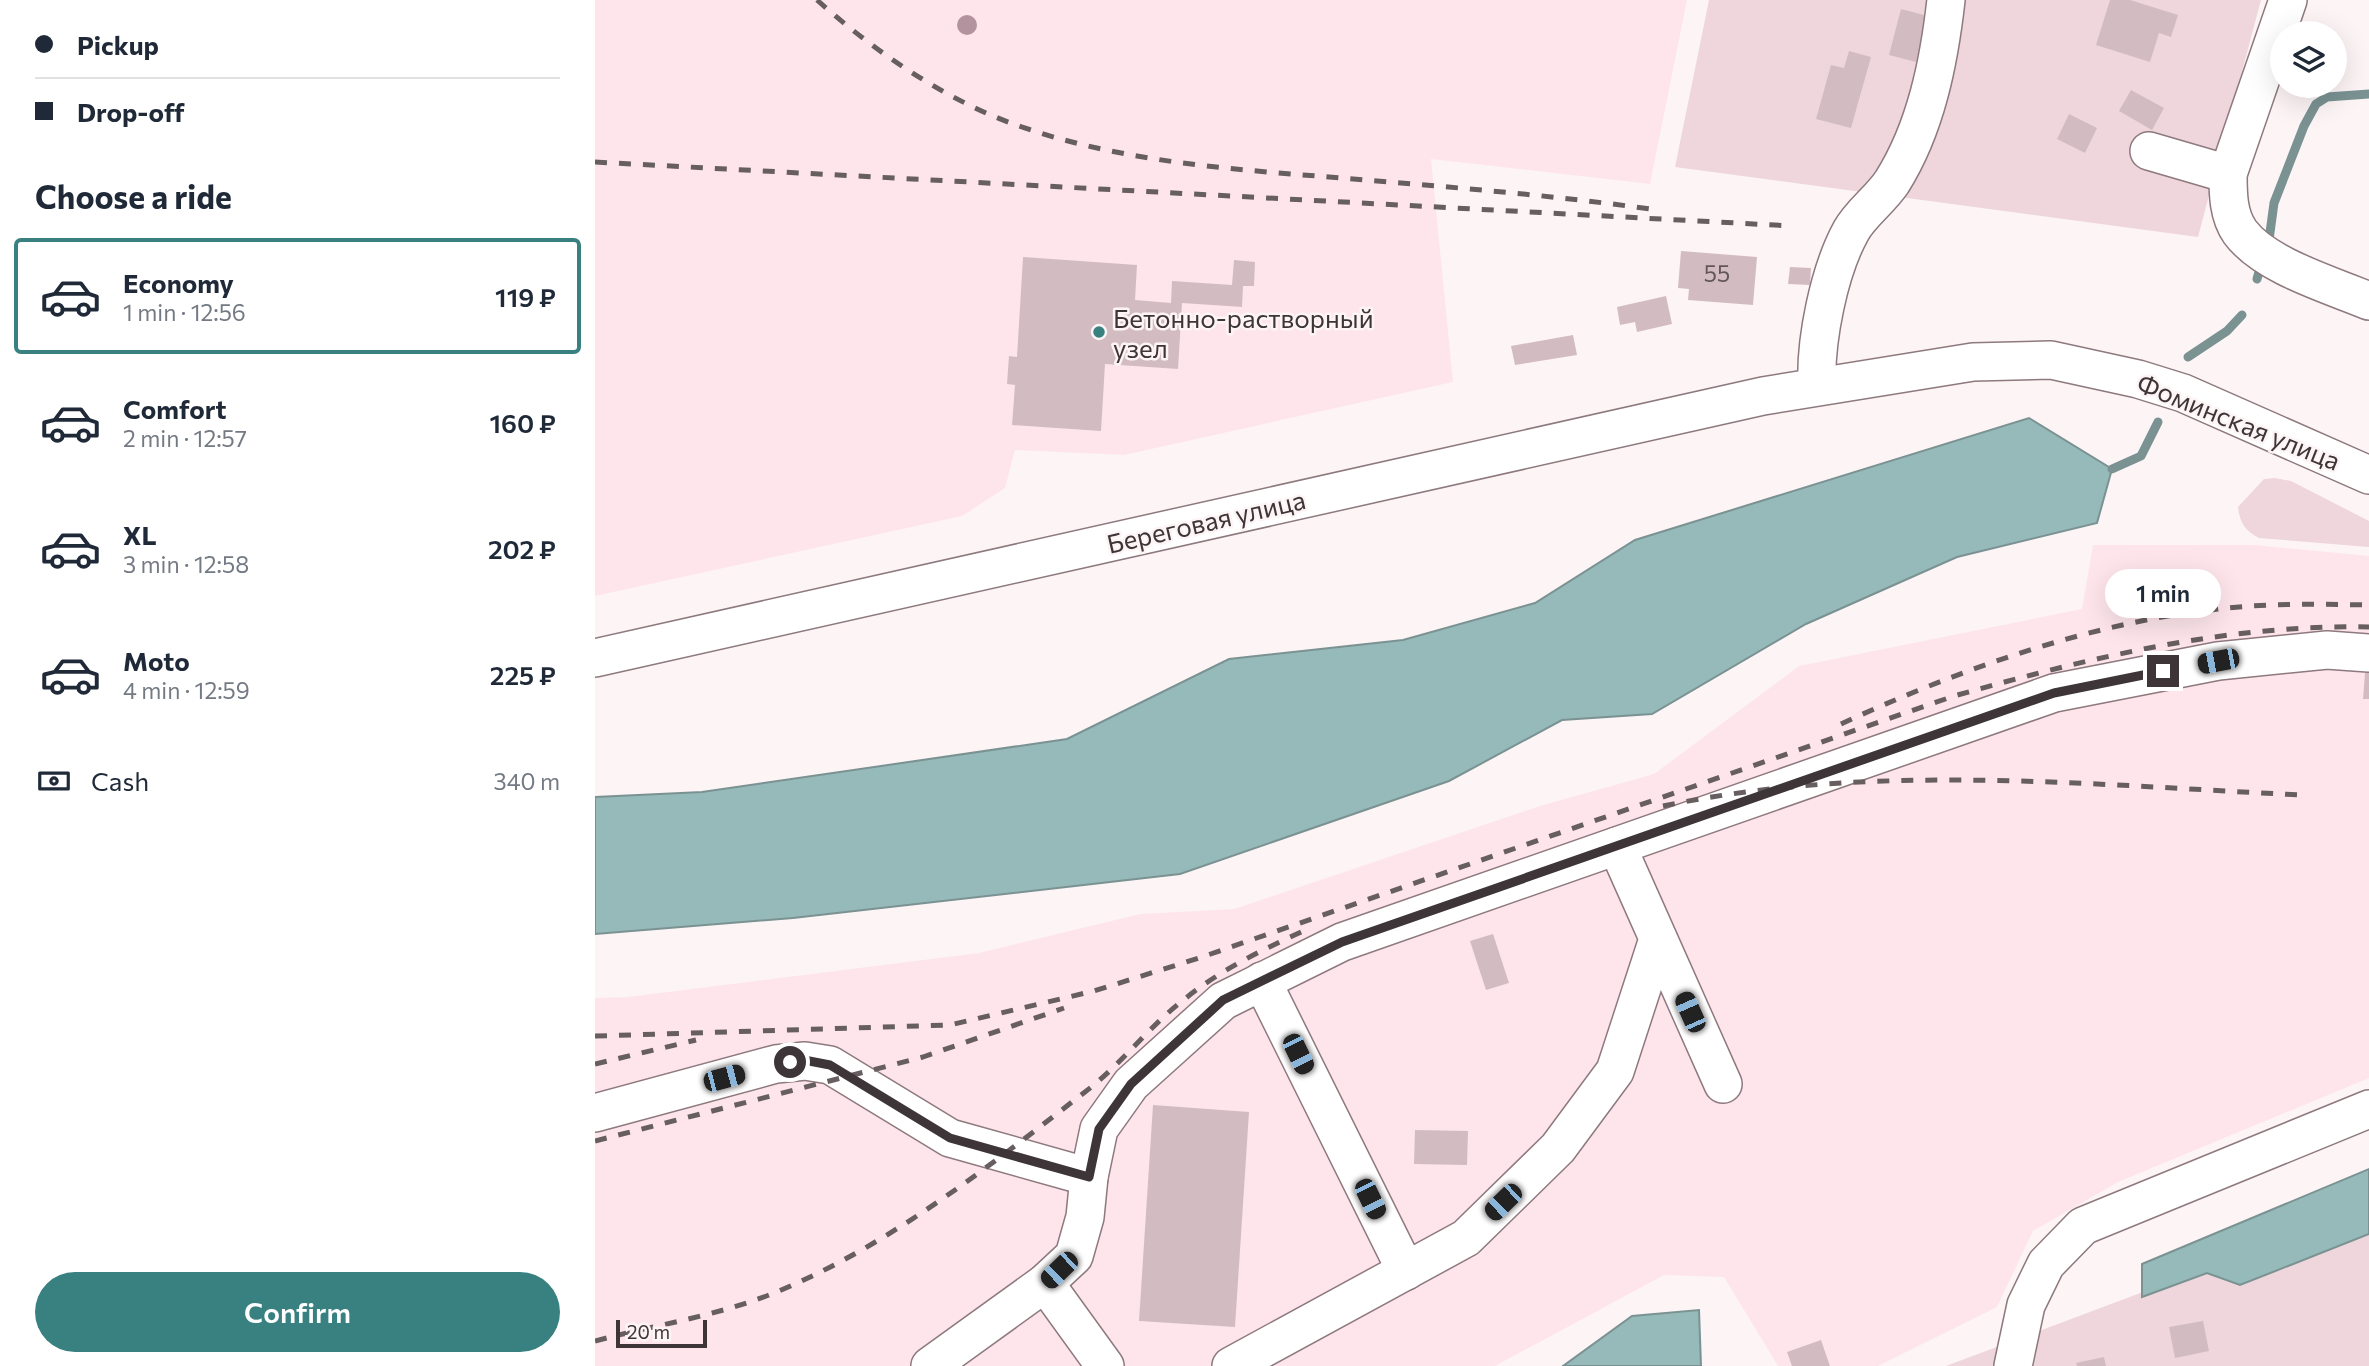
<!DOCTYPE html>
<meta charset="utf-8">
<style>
body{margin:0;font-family:Commissioner,sans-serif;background:#f6f6f7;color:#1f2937;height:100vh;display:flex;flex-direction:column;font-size:26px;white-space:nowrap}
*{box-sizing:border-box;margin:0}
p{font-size:23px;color:#747a83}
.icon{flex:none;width:38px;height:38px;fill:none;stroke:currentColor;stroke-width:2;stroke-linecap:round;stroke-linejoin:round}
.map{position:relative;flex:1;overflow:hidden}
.drawer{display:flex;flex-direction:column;background:#fff;width:595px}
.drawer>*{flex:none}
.top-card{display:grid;align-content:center;height:154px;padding:0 35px;background:#fff}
.tools{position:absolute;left:1675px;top:21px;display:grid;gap:14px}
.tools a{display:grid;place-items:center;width:77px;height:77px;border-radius:50%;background:#fff;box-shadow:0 7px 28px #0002;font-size:35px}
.scale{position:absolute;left:21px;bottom:18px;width:91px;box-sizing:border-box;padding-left:7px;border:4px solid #3e3538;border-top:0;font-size:19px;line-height:24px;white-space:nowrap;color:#3e3538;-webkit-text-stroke:5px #fdf4f6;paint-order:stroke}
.end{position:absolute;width:32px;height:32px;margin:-16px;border:9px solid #3e3538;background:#fff;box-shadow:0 0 0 4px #fff}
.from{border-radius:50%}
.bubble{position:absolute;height:49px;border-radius:24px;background:#fff;box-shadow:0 7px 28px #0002;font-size:23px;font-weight:600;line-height:49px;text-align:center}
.car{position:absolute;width:21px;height:42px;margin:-21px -10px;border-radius:9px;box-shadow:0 0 5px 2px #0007;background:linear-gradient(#222 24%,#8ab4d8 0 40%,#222 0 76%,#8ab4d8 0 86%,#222 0)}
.top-card b{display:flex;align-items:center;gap:24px;height:66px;font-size:26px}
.top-card b+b{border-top:2px solid #e0e1e3}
.top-card i{width:18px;height:18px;background:#1f2937}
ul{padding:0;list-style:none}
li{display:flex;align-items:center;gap:21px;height:116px;margin:0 14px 10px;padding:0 21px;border:4px solid transparent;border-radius:7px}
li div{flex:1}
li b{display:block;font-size:26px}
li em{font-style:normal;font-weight:600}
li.active{border-color:#388180}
li>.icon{width:63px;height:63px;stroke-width:1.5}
h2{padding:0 35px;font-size:32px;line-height:84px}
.pay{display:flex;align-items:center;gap:18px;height:77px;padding:0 35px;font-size:26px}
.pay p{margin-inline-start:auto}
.cta{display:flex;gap:14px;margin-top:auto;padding:14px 35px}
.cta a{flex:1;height:80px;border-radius:42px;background:#388180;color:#fff;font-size:28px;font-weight:600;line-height:80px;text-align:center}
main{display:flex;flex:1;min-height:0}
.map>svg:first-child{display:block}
.built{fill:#fee5ec}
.green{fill:#eed6dc}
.water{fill:#95bab9;stroke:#7b9292;stroke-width:2}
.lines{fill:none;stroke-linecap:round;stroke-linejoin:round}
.stream{stroke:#7b9292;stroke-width:9}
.building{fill:#d2bcc2}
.minor-casing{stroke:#8d797e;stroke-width:40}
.minor{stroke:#fff;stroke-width:37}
.rail{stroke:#675e60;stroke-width:5;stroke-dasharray:12 12;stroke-linecap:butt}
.tree{fill:#b3949e}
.route{stroke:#3e3538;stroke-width:9}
.poi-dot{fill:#388180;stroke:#fdf4f6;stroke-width:2.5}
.labels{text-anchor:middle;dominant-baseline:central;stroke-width:5;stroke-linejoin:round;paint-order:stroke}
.number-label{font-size:23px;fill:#63575a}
.poi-label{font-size:26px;fill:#3e3538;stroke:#fdf4f6;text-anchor:start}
.street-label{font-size:26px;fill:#3e3538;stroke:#fdf4f6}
</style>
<main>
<section class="drawer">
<div class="top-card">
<b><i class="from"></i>Pickup</b>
<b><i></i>Drop-off</b>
</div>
<h2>Choose a ride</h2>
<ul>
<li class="active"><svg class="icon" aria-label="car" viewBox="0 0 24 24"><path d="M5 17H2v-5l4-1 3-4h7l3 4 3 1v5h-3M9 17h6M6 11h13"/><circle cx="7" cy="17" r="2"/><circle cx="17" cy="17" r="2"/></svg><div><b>Economy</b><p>1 min · 12:56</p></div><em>119 ₽</em></li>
<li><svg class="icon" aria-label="car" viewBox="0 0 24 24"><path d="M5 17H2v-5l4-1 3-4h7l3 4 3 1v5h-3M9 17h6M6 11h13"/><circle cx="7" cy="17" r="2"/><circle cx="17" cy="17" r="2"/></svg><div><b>Comfort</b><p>2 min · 12:57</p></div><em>160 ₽</em></li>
<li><svg class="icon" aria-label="car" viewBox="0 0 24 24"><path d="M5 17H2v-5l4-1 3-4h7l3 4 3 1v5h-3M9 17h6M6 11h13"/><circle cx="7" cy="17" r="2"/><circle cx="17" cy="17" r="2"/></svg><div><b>XL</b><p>3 min · 12:58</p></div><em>202 ₽</em></li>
<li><svg class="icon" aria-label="car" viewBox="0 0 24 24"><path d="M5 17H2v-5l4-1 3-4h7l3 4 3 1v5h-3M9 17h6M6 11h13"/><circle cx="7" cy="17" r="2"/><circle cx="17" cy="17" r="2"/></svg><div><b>Moto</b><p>4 min · 12:59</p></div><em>225 ₽</em></li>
</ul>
<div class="pay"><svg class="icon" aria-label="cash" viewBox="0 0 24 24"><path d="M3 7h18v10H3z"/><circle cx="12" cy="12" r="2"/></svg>Cash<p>340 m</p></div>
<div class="cta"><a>Confirm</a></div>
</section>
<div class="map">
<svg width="1774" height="1366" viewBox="0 0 1774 1366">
<rect width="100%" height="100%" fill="#fdf4f6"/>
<g class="built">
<path d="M0 0H1092L1055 184 836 159 858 382 529 455 420 450 410 488 367 516 0 596Z"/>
<path d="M1498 545H1660L1774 556V1078L1523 1182 1438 1231 1402 1307 1283 1366H1183L1129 1277 1069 1275 900 1366H0V998L33 997 384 953 545 914 639 909 945 806 1059 774 1204 666 1487 609Z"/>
</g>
<g class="green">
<path d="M1114 0H1666L1603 237 1080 167Z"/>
<path d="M1680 478 1696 481 1774 521V547L1664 538C1650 531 1645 523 1643 507L1669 479Z"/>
<path d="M1774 1207V1366H1351Z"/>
</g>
<g class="water">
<path d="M1434 418 1517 469 1502 523 1362 557 1211 624 1057 714 967 720 854 781 585 874 198 918 0 934V797L107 792 472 739 634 659 808 640 940 603 1040 540Z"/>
<path d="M1774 1169V1234L1645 1285 1612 1273 1547 1297V1264Z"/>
<path d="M1104 1310 1106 1366H968L1037 1316Z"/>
</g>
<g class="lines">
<g class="stream">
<path d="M1674 240 1679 203 1709 126 1721 104 1732 97 1774 94"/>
<path d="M1662 279 1667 261"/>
<path d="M1593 357 1632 331 1647 315"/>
<path d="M1517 469 1546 456 1563 422"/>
</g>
</g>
<g class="building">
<path d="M1515 0H1535L1583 15 1576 37 1564 33 1555 62 1501 45Z"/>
<path d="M1306 9 1333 16 1321 62 1294 55Z"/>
<path d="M1254 51 1276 57 1256 128 1221 119 1236 65 1249 68Z"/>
<path d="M1536 90 1569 108 1557 130 1524 111Z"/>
<path d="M1474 114 1502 128 1490 153 1462 139Z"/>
<path d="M1086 251 1162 257 1158 305 1093 300 1094 289 1083 288Z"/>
<path d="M428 257 542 265 540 300 576 303 577 281 637 285 639 260 660 262 659 286H648L647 307 587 303 583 369 510 364 506 431 417 425 420 385 412 384 414 356 422 357Z"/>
<path d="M1195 267 1216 268 1215 285 1193 284Z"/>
<path d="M1071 296 1077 324 1042 332 1040 322 1025 325 1022 307Z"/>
<path d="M978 335 982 355 920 365 916 346Z"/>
<path d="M1770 673H1774V699H1768Z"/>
<path d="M898 934 914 983 891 990 875 941Z"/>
<path d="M558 1105 654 1112 640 1327 544 1321Z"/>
<path d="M820 1130 873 1131 872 1165 819 1164Z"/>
<path d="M1608 1321 1614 1351 1580 1358 1574 1327Z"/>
<path d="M1226 1340 1235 1366H1197L1192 1352Z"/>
<path d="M1509 1357 1511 1366H1482L1481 1363Z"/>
</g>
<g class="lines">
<g class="minor-casing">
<g id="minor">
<path d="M1693 0 1633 174C1633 193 1633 215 1645 232 1670 266 1736 285 1774 301"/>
<path d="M1554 151 1633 174"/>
<path d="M1222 386C1220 340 1234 271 1256 231 1266 213 1285 200 1297 182 1331 128 1344 62 1351 0"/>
<path d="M0 658 1168 396 1378 362 1456 360 1543 379 1588 393 1774 475"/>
<path d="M1022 846 1128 1084"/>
<path d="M667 981 811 1271"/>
<path d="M0 1113 181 1064 210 1061 235 1065 355 1138 494 1177"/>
<path d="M450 1283 510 1366"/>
<path d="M335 1366 450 1283 479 1256 490 1217 494 1177 504 1129 536 1084 628 1001 747 942 1459 693 1623 661 1732 650 1774 653"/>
<path d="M636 1366 871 1238 963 1148 1020 1071 1063 939"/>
<path d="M1418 1366 1431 1305 1451 1264 1488 1226 1774 1109"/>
</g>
</g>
<use href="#minor" class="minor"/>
<g class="rail">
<path d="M222 0C280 52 353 102 427 127 525 161 632 169 734 177 841 186 948 194 1055 209"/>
<path d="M0 162 1197 226"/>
<path d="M1246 724C1358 672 1492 624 1615 610 1668 603 1721 604 1774 605"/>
<path d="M1068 806C1278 762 1495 785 1707 795"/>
<path d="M0 1036 355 1025 499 991 607 957 1359 696C1494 658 1632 624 1774 627"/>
<path d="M0 1064 101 1040"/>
<path d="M0 1141 328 1057 469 1008"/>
<path d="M0 1341C60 1325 122 1316 179 1293 294 1246 393 1167 490 1092 527 1064 554 1026 591 998 628 968 673 947 715 928"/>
</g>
</g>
<circle class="tree" cx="372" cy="25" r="10"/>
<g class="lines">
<path class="route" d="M195 1062 209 1060 235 1065 355 1138 494 1177 504 1129 536 1084 628 1000 747 942 1459 693 1568 671"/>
</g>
<circle class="poi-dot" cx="504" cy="332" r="7"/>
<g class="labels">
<g class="number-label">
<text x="1122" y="273">55</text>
</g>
<g class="poi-label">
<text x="518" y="317">Бетонно-растворный<tspan x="518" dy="30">узел</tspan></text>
</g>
<g class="street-label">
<text transform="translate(1644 421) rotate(22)">Фоминская улица</text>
<text transform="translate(611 521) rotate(-13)">Береговая улица</text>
</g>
</g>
</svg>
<div class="tools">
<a><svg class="icon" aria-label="layers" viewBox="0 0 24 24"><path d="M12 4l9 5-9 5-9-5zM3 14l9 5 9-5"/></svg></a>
</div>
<div class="scale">20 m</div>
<i class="end from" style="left:195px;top:1062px"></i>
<i class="end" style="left:1568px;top:671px"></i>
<div class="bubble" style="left:1510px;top:569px;width:116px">1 min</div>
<i class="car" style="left:1623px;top:661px;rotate:259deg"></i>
<i class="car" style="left:1095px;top:1012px;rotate:336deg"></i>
<i class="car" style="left:703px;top:1054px;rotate:154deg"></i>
<i class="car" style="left:129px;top:1078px;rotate:75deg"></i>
<i class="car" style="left:775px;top:1199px;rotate:154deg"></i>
<i class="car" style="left:908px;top:1202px;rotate:226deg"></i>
<i class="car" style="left:464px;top:1270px;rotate:226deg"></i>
</div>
</main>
